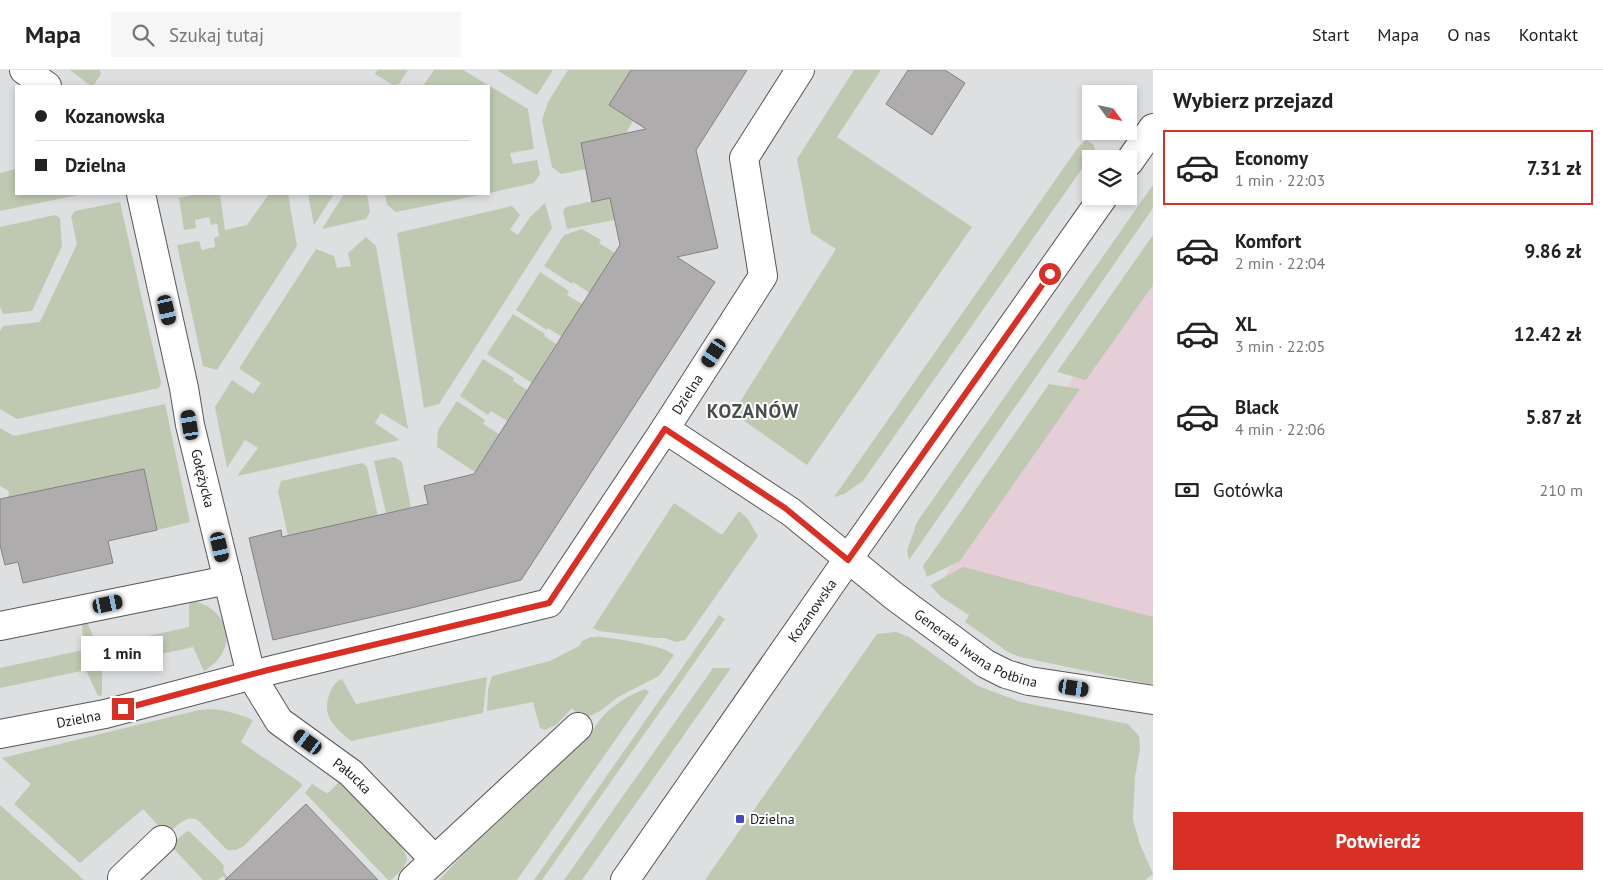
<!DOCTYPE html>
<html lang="pl">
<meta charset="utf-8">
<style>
body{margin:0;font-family:"PT Sans",sans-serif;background:#f6f6f6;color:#222;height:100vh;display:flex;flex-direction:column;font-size:19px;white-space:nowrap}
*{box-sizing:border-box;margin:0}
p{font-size:16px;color:#767676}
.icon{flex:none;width:28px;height:28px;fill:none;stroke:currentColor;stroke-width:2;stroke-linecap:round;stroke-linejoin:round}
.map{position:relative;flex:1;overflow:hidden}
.drawer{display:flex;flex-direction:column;background:#fff;width:450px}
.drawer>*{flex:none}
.hud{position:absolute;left:15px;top:15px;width:475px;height:110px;border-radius:0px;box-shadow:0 2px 8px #0003;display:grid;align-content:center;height:110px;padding:0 20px;background:#fff}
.needle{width:32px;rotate:123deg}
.tools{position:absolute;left:1082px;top:15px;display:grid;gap:10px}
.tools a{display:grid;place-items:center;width:55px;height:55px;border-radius:0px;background:#fff;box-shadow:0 2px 8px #0003;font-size:25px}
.end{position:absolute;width:22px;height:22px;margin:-11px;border:6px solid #d93025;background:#fff;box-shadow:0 0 0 2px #fff}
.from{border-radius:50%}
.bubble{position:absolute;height:35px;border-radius:0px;background:#fff;box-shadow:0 2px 8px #0003;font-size:16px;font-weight:700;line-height:35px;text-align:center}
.car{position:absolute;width:15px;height:30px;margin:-15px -8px;border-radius:6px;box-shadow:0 0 4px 1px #0007;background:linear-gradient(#222 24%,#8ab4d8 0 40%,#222 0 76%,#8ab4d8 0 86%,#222 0)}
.hud b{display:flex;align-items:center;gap:18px;height:48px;font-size:19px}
.hud b+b{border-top:1px solid #e0e0e0}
.hud i{width:12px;height:12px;background:#222}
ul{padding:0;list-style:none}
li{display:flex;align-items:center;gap:15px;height:75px;margin:0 10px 8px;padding:0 10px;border:2px solid transparent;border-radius:0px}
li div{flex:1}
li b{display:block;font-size:19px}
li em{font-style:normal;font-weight:700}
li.current{border-color:#d93025}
li>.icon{width:45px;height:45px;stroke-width:1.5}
h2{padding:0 20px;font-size:22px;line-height:60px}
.pay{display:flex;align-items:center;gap:12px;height:55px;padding:0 20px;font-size:19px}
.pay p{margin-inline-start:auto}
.primary-button{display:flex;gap:10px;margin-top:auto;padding:10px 20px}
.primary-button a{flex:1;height:58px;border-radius:0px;background:#d93025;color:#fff;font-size:20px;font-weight:700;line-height:58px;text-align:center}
header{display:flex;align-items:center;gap:30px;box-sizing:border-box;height:70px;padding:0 25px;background:#fff;border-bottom:1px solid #e0e0e0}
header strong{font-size:24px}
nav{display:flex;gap:28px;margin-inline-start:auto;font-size:18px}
.search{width:350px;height:45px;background:#f6f6f6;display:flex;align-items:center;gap:12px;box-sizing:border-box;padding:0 18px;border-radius:0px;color:#767676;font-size:19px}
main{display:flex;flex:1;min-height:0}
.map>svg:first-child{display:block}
.commercial{fill:#e6ced8}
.green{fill:#bfc9b2}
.building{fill:#aeacad;stroke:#838181}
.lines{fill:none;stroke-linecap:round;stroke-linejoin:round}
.minor-casing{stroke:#565758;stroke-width:30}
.minor{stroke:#fff;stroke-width:28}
.route{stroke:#d93025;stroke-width:6}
.poi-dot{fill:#4649be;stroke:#fff;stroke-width:2}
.labels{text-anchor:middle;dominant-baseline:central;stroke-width:4;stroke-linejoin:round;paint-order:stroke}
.street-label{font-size:14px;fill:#1b1b1c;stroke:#fff}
.poi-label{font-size:14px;fill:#1b1b1c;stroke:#fff;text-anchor:start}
.district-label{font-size:19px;font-weight:bold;letter-spacing:1px;fill:#4b4c4d;stroke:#fff}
</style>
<header>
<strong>Mapa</strong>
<div class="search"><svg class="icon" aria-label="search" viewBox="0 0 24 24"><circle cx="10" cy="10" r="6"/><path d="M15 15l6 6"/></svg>Szukaj tutaj</div>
<nav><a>Start</a><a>Mapa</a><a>O nas</a><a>Kontakt</a></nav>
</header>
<main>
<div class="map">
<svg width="1153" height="810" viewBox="0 0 1153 810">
<rect width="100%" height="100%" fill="#dedfe0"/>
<path class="commercial" d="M1153 183V577L937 518Z"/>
<g class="green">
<path d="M70 0H100L101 4 93 16H91Z"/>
<path d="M377 0H408L399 14 393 15 375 4Z"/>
<path d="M434 0H463L528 39 534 79 510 83 513 94 537 90 540 104 534 113 489 123V16H423Z"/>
<path d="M497 0H553L537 25Z"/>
<path d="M568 0H631L609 35 633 51 626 63 586 99 561 104 552 97 542 50 548 32Z"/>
<path d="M854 0H881L837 67 972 157 807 395 733 343 836 179 811 163 797 89Z"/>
<path d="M1086 70 1094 75 1095 80 863 411 844 424 834 427 1079 76Z"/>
<path d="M16 99V124H83L0 141V103Z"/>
<path d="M1153 115V138L909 490 907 481 917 452Z"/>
<path d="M196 124H220L225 160 247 155 269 124H288L297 176 217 300 203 296 177 175 199 171 202 180 215 177 214 168 219 166 217 154 211 155 209 147 195 150 196 158 184 160 179 128Z"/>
<path d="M308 124H334L314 155Z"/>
<path d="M344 124H367L370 142 366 149 322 159Z"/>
<path d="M385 124H484L396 142 387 135Z"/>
<path d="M611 127 615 150 567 159 563 141 566 137Z"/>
<path d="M120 132 161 313 159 318 17 349 0 339V261L3 256 40 252 77 174 71 146 75 141Z"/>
<path d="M545 133 552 158 439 334 424 338 397 163 512 136 520 145 510 160 518 165 530 147Z"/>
<path d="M55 145 60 148 62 176 32 241 3 244 0 237V157Z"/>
<path d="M582 159 601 170 599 173 615 183 590 223 573 212 572 214 544 196 564 165Z"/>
<path d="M1153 165V215L1086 310 1057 302Z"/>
<path d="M366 167 376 176 408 359 381 343 375 353 400 370 237 406 258 378 245 370 227 398 215 337 232 310 253 324 261 313 240 299V297L316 179 334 186 337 198 351 196 348 183Z"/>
<path d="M540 202 569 221 567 225 582 234 562 267 548 258 547 260 516 240Z"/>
<path d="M513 244 545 264 544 266 556 274 532 313 487 284Z"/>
<path d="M483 289 514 308 513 311 527 320 507 351 491 341 488 345 460 326Z"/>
<path d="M1049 314 1080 319 960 491 927 507 923 496Z"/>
<path d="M457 331 485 350 483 354 499 364 475 402 437 377 438 360Z"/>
<path d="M165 334 190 452 157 460 144 399 8 428 9 421 0 416V358L14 366Z"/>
<path d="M394 387 402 392 411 438 386 443 374 391Z"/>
<path d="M362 393 367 397 378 446 288 466 278 421 281 411Z"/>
<path d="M674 433 722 465 739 441 747 448 758 466 685 570 676 572 665 568H656L599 561 593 558Z"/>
<path d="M963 497 1153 547V613L1149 614 1020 587 1008 582 965 552 969 545 941 527 930 515Z"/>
<path d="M189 530C230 537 241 580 204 601L193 577 102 597V625L98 626 86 600 0 618V598L83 580 82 553 87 552 98 577 189 557Z"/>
<path d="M719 545 725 549 542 810H534Z"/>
<path d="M896 562 909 567 978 616 1021 632 1128 654 1139 666 1140 679 1135 707 1133 750 1140 774 1153 804 1145 810H705L877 564Z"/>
<path d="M591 567C595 568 597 566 602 567 617 569 664 575 674 585L659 606 618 627 600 641 582 650 572 638 556 655 545 660 540 658 533 632 487 641 488 619 492 606 550 591 579 576 582 571Z"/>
<path d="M713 598H731L582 810H564Z"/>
<path d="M487 607 483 643 351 671C333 656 320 645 331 620 334 615 336 611 342 609L356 634Z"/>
<path d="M645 619 649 622 517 810H439L482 764 594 658C605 640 625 626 645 619Z"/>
<path d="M210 639C226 640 239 644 253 650L241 672 301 713 302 716 244 776C238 779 233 782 226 779L198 750C185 744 176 757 167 765L143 739 80 793 14 734 31 714 2 688 199 640Z"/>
<path d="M342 709C354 722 406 775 407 788 407 796 396 805 391 810H388L305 723 312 714 323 721 328 723Z"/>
<path d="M0 735 84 810H0Z"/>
<path d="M189 761 222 793 224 796 223 801 228 808 227 810 223 806 218 810H203L174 779V772L186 762Z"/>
</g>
<g class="building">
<path d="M631 0H747L696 80 718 178 677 187 715 212 521 510 411 538 273 570 249 468 281 460 282 467 428 434 424 416 474 404 620 175 610 128 592 132 581 73 646 59 609 35Z"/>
<path d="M908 0H945L965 13 932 65 886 34Z"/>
<path d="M144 399 157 460 108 471 113 493 23 513 18 492 5 495 0 475V429Z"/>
<path d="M306 734 378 810H225Z"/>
</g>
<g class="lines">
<g class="minor-casing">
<g id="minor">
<path d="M24 0 47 16"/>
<path d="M1129 92 1153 58"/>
<path id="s1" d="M141 124 184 318 190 355 251 605 279 651 351 703 434 789"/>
<path id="s2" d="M665 359 791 442 894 526 986 594 1006 604 1029 611 1153 630"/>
<path d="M0 556 228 510"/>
<path id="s3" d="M0 664 105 644 268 601 549 533 665 359 763 206 744 88 800 0"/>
<path d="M124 810 122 808 162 770"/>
<path d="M413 810 578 657"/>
<path id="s4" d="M625 810 848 489 1104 126"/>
</g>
</g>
<use href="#minor" class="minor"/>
</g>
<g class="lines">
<path class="route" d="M123 639 268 600 549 533 665 359 785 438 848 490 1050 204"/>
</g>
<rect class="poi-dot" x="735" y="744" width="10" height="10" rx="2.5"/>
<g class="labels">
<g class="street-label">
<text stroke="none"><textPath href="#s3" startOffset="815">Dzielna</textPath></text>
<text stroke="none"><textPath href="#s1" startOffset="291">Gołężycka</textPath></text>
<text stroke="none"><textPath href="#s4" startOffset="328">Kozanowska</textPath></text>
<text stroke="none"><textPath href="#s2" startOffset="382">Generała Iwana Połbina</textPath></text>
<text stroke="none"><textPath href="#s3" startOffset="80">Dzielna</textPath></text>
<text stroke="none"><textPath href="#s1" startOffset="639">Pałucka</textPath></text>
</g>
<g class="poi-label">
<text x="750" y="749">Dzielna</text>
</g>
<g class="district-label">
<text x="753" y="341">KOZANÓW</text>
</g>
</g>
</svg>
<div class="tools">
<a><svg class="needle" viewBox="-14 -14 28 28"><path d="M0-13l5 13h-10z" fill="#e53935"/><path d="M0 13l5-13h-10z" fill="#767676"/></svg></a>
<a><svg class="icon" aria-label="layers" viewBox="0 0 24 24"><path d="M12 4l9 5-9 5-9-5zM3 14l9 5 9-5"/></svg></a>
</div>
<i class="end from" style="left:1050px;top:204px"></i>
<i class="end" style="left:123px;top:639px"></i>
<div class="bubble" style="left:81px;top:566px;width:82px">1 min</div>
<i class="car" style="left:167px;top:240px;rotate:167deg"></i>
<i class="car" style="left:714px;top:283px;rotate:213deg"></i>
<i class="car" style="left:190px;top:355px;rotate:351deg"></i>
<i class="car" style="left:220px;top:477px;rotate:167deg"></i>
<i class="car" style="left:108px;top:534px;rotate:78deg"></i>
<i class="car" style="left:1074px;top:618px;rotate:99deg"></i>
<i class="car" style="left:308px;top:672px;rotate:306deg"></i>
<div class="hud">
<b><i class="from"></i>Kozanowska</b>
<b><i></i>Dzielna</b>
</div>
</div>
<section class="drawer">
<h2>Wybierz przejazd</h2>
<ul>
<li class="current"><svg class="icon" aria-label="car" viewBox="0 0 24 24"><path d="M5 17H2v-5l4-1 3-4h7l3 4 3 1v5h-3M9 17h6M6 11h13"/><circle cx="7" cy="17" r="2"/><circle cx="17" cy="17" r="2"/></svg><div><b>Economy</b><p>1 min · 22:03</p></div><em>7.31 zł</em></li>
<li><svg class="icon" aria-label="car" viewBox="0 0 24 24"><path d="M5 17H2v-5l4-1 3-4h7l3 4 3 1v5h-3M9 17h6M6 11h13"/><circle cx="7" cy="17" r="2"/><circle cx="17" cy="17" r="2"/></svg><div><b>Komfort</b><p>2 min · 22:04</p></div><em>9.86 zł</em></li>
<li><svg class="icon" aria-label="car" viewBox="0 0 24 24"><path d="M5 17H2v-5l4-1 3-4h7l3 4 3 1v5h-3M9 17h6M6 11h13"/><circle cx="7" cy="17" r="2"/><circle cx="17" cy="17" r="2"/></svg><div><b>XL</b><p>3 min · 22:05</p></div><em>12.42 zł</em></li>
<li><svg class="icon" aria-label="car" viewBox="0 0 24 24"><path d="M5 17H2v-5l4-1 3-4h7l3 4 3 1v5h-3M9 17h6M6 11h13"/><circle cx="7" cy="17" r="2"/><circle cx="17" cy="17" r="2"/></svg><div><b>Black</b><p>4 min · 22:06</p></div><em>5.87 zł</em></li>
</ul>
<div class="pay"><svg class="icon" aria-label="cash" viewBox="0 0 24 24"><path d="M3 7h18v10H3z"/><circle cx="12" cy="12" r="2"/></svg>Gotówka<p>210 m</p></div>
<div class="primary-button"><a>Potwierdź</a></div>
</section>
</main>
